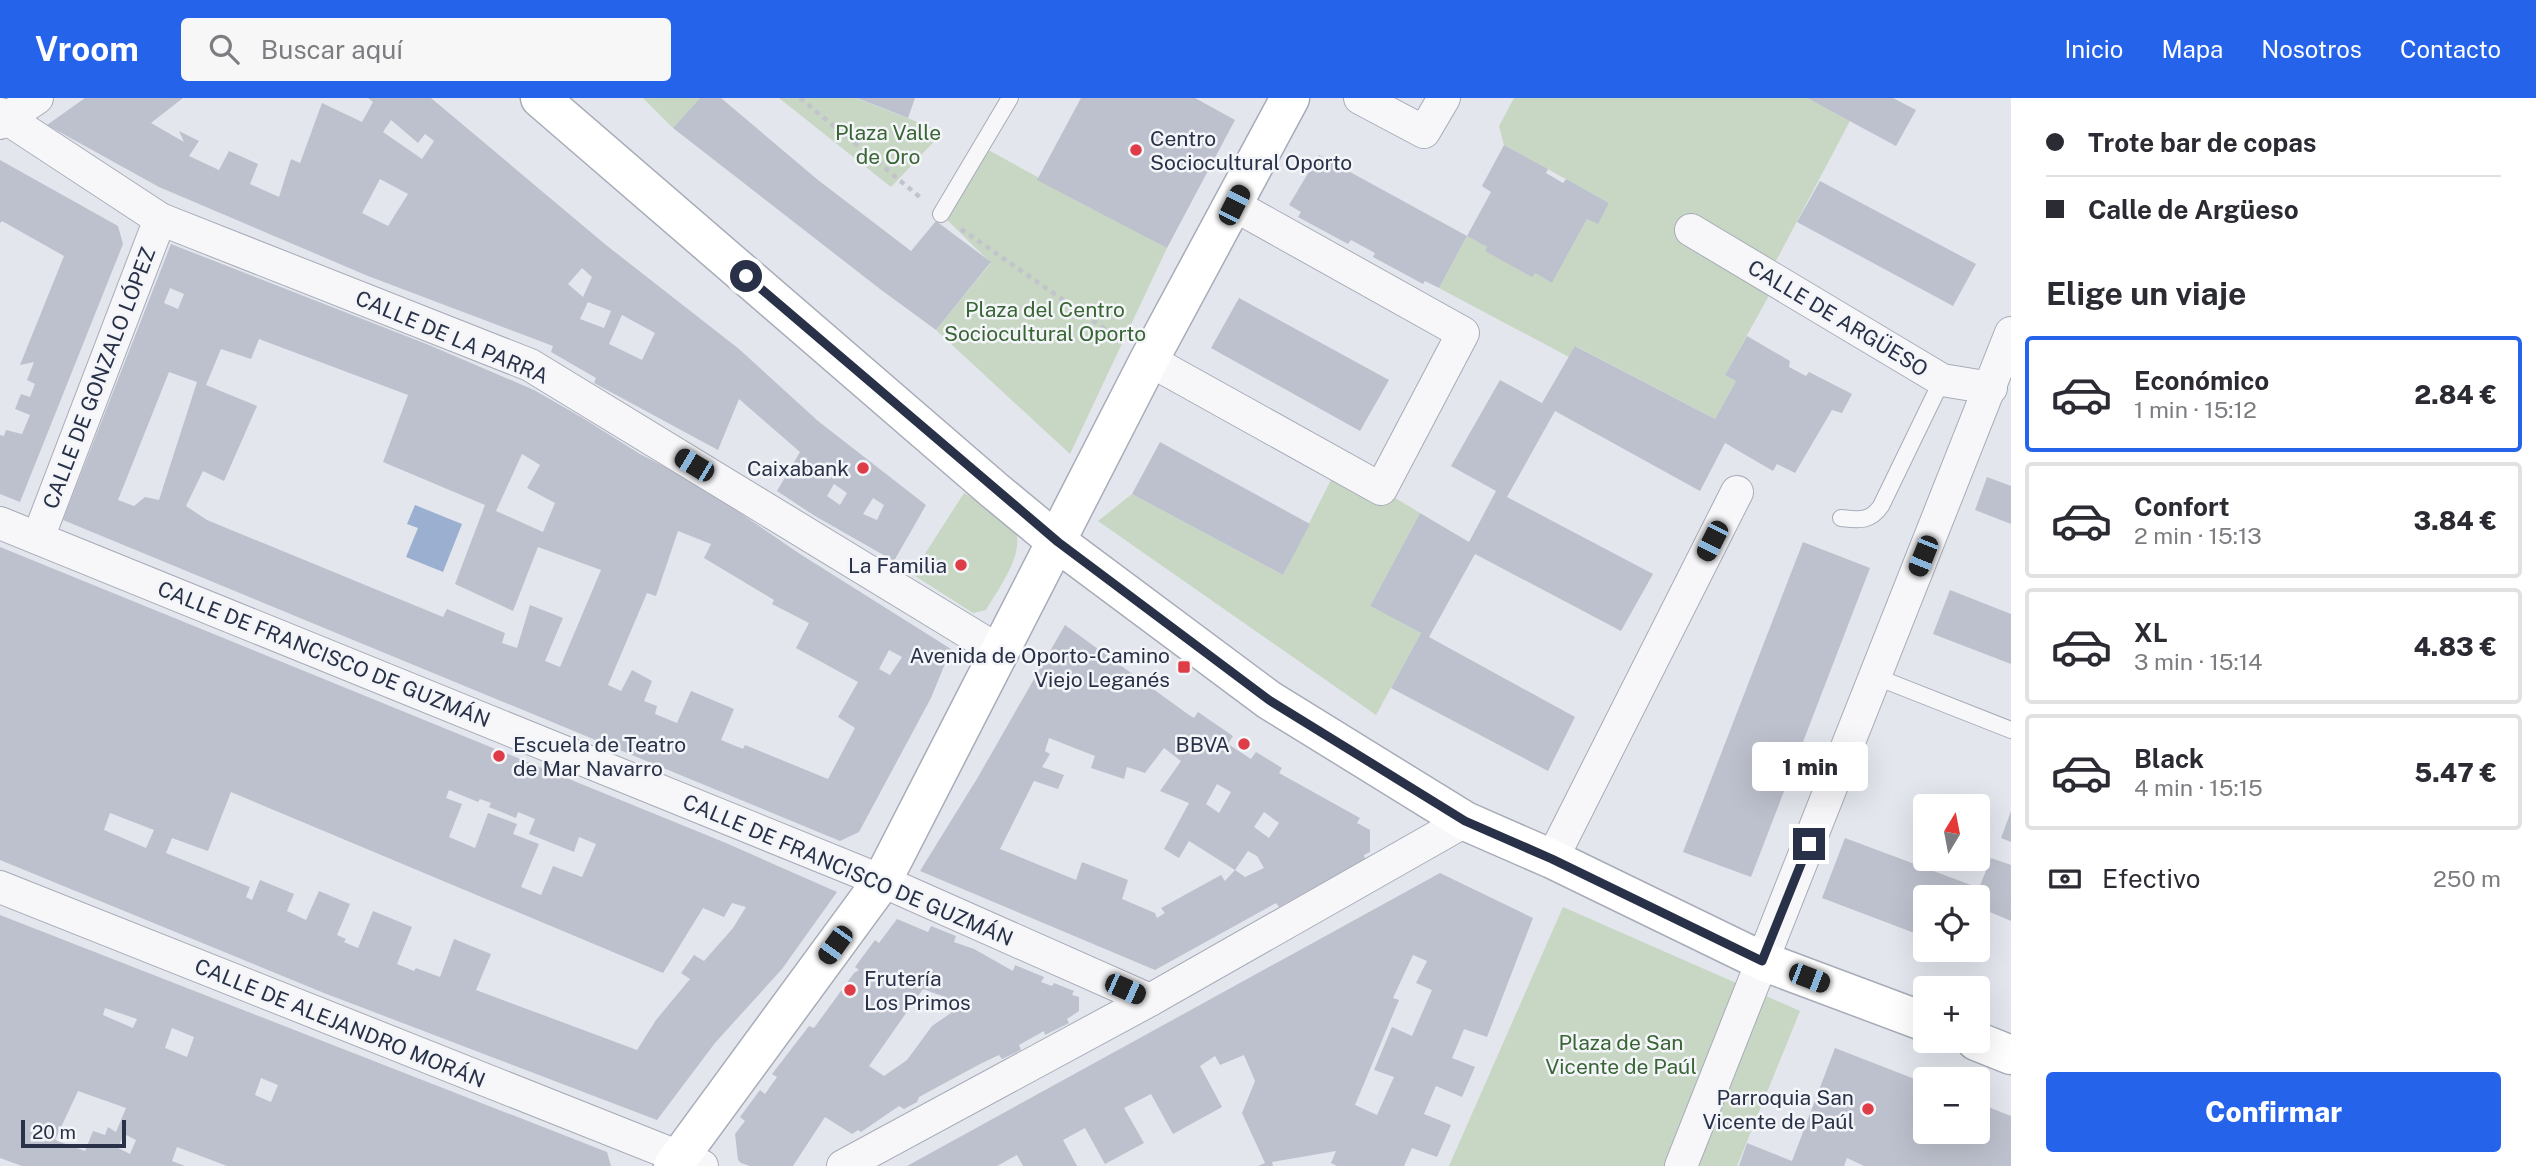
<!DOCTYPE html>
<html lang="es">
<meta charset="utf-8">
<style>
body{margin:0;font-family:"Public Sans",sans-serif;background:#f7f7f7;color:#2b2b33;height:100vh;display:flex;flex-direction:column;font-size:26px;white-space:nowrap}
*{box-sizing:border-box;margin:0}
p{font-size:23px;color:#7c7c81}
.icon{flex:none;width:38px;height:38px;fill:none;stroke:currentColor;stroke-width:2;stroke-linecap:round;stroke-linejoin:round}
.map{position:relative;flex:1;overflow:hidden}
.details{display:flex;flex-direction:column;background:#fff;width:525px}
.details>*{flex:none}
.banner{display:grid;align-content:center;height:154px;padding:0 35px;background:#fff}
.needle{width:46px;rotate:10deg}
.buttons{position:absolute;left:1913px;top:696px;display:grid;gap:14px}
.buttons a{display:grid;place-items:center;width:77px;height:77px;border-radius:7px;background:#fff;box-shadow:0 7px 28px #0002;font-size:35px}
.scale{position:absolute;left:21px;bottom:18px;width:105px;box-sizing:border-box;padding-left:7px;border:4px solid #283147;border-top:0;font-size:19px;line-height:24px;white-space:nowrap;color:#283147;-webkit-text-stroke:5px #f3f5f9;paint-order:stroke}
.end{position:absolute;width:32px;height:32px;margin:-16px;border:9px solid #283147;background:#fff;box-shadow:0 0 0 4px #fff}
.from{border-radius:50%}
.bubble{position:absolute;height:49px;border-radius:7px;background:#fff;box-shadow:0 7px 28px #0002;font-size:23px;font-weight:800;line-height:49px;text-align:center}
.car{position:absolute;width:21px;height:42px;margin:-21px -10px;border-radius:9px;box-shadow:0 0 5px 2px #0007;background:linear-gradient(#222 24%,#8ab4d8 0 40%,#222 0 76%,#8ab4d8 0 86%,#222 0)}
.banner b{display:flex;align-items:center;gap:24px;height:66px;font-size:26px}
.banner b+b{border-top:2px solid #e1e1e2}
.banner i{width:18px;height:18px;background:#2b2b33}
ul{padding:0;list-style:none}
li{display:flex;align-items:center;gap:21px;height:116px;margin:0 14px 10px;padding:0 21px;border:4px solid #e1e1e2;border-radius:7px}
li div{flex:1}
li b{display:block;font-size:26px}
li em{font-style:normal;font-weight:800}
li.current{border-color:#2563eb}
li>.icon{width:63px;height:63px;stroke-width:1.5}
h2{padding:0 35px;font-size:32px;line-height:84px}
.pay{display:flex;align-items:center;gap:18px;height:77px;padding:0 35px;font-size:26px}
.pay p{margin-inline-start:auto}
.primary-button{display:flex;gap:14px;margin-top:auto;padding:14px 35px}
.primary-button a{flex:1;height:80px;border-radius:7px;background:#2563eb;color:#fff;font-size:28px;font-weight:800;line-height:80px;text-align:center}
header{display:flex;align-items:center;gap:42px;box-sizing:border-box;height:98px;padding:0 35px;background:#2563eb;color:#fff}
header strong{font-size:33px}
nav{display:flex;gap:38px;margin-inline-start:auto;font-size:24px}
.search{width:490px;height:63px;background:#f7f7f7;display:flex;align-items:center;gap:18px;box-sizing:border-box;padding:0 24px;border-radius:7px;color:#7c7c81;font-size:26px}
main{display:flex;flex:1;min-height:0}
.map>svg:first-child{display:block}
.green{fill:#c7d7c3}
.water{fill:#9bb0d0}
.building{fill:#bdc1cd;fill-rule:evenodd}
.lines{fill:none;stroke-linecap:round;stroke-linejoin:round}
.lane-casing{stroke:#a7acb8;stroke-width:18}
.street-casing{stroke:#a7acb8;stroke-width:34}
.secondary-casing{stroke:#a7acb8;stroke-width:41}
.path{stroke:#c1c4cb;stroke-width:4.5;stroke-dasharray:5 5;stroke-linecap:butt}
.lane{stroke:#f7f7fa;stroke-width:16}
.street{stroke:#f7f7fa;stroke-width:32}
.secondary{stroke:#fff;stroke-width:38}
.route{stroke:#283147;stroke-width:9}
.poi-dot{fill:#de3c46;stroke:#f3f5f9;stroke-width:2.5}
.labels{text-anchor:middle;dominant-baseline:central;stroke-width:5;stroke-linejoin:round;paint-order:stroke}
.park-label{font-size:21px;fill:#396534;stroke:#f3f5f9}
.poi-label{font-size:21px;fill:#283147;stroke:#f3f5f9;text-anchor:end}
.street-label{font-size:21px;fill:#283147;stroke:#f3f5f9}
</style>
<header>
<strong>Vroom</strong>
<div class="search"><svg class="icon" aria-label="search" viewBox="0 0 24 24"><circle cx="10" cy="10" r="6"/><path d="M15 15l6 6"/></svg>Buscar aquí</div>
<nav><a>Inicio</a><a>Mapa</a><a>Nosotros</a><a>Contacto</a></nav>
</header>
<main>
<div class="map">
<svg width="2011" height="1068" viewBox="0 0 2011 1068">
<rect width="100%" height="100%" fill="#e3e6ed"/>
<g class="green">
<path d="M643 0H700L673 30Z"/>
<path d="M779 0H856L943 34 891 89Z"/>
<path d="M1514 0H1807L1850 23 1768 178 1777 183 1725 277 1736 283 1715 321 1576 248 1569 259 1439 190 1467 138 1487 149 1486 153 1535 175 1552 185 1587 121 1609 105 1504 47 1499 28Z"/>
<path d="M981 48 1167 150 1070 356 936 232 991 165 941 116Z"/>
<path d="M1339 366 1420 415 1370 508 1421 535 1376 617 1098 423 1132 396 1283 477Z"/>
<path d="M964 395C975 402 1003 417 1011 426 1031 449 998 491 986 512L973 515 912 476Z"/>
<path d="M1563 809 1800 913 1737 1068H1449Z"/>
</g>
<path class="water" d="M415 407 462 426 443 474 406 459 418 430 407 426Z"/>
<g class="building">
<path d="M85 0H183L151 25 184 44 179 33 199 43 189 58 219 72 229 53 258 66 250 86 279 99 291 61 300 65 322 5 362 24 373 4 368 0H431L606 147 739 251 818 323 926 407 894 463 815 418 777 393 800 354 739 301 718 352 594 285 596 280 551 254 553 248 368 178 159 89 47 27ZM391 22 418 45 425 36 434 43 422 61 383 34ZM380 81 408 96 388 128 362 115ZM582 170 592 179 583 199 568 186ZM588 204 611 213 604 230 580 221ZM622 217 655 235 642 262 609 246ZM834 386 847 395 840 407 827 398ZM873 400 884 407 877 422 863 416Z"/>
<path d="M700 0H721L818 82 911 153 936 123 991 164 936 232 880 191 673 30Z"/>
<path d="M857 0H915L908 20Z"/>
<path d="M1081 0H1195L1235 22 1167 150 1037 82Z"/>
<path d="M1807 0H1893L1916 12 1896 48Z"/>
<path d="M1504 47 1548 71 1546 75 1563 85 1566 81 1609 105 1598 126 1587 121 1552 185 1535 175 1532 179 1485 153 1487 149 1467 138 1439 190 1425 183 1423 186 1373 159 1375 155 1351 142 1348 146 1298 119 1301 114 1289 107 1319 57 1467 138 1491 94 1482 88Z"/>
<path d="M0 62 118 128 123 146 20 404 0 396V337L4 338 6 332 22 336 30 317 15 311 21 296 30 299 35 286 27 282 34 264 20 267 64 158 2 123 0 125Z"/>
<path d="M1820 83 1976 166 1953 208 1797 124Z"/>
<path d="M171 146 429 247 534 292 581 319 640 356 698 386 800 456 951 551 931 600 859 734 840 743 63 422ZM170 190 184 196 178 211 164 205ZM259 241 408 297 383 364 485 407 455 486 513 513 538 449 601 472 560 569 545 563 563 520 530 507 517 550 502 545 505 535 447 511 443 519 207 422 186 408 203 373 224 383 257 308 206 287 221 251 251 261ZM169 274 197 284 159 402 145 399 134 408 118 402ZM522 356 540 367 527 390 555 405 543 434 496 413ZM678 433 711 446 704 460 774 502 772 506 809 525 796 550 858 584 838 619 855 630 828 681 745 647 743 651 721 642 734 611 691 593 677 625 655 616 657 608 644 603 652 583 632 572 621 593 608 587 647 495 656 498ZM889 552 902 559 890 577 879 571Z"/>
<path d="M1239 200 1389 282 1360 333 1211 250Z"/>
<path d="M1747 238 1790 263 1789 269 1806 278 1809 274 1852 296 1842 315 1832 312 1795 375 1777 366 1773 373 1725 345 1700 393 1555 313 1507 399 1653 476 1621 533 1475 456 1429 539 1575 619 1548 673 1391 590 1421 535 1370 508 1420 415 1469 444 1496 393 1451 368 1500 282 1542 305 1575 248 1715 321 1736 283 1725 277Z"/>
<path d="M1160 344 1310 426 1283 477 1132 396Z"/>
<path d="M1987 379 2011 388V426L1975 412Z"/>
<path d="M1803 444 1870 470 1751 779 1683 754Z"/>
<path d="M0 449 726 745 837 794 782 871 715 945 657 1022 324 895 0 762ZM449 692 478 704 480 701 491 705 489 709 516 720 518 714 535 721 529 736 574 754 579 739 596 746 582 779 553 768 541 797 521 789 539 746 513 736 517 726 488 715 475 750 449 739 462 706 446 700ZM231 694 663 875 703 810 724 819 732 805 746 809 733 830 704 863 694 857 681 875 690 881 656 922 637 952 476 892 491 856 454 841 440 879 416 870 414 873 397 866 412 829 373 813 358 850 344 844 346 841 337 837 350 806 319 793 306 822 287 813 294 796 260 782 252 802 246 799 250 789 166 755 172 740 208 753ZM110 715 154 732 146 750 104 732Z"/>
<path d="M1950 492 2011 516V566L1933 536Z"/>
<path d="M1065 527 1189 617 1194 620 1198 614 1233 638 1228 646 1251 661 1256 654 1282 670 1279 675 1360 720 1357 725 1370 732V754L1364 757 1365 761 1279 809 1276 805 1155 872 920 773 978 679ZM1049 640 1095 658 1091 670 1124 681 1127 669 1145 675 1164 650 1181 663 1160 693 1189 705 1164 751 1179 760 1189 743 1235 772 1248 753 1257 758 1264 770 1245 779 1235 772 1225 783 1221 777 1161 810 1165 815 1157 820 1155 815 1122 801 1128 782 1082 764 1076 782 1000 751 1034 683 1058 691 1064 677 1042 669 1050 656 1045 653ZM1217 686 1231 694 1219 715 1206 706ZM1264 714 1279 725 1269 740 1254 729Z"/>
<path d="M2011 713V744L2001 740Z"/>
<path d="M1845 740 1979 790 1991 760 2011 767V823L1978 809V800H1925V839L1822 800Z"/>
<path d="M1440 775 1533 820 1487 939 1464 931 1452 960 1475 969 1462 999 1436 988 1424 1016 1451 1027 1437 1059 1412 1050 1404 1068H1337L1331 1065 1336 1053 1272 1064 1273 1068H1258L1265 1065 1242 1015 1255 983 1244 957 1220 967 1215 958 1200 968 1222 1009 1173 1036 1151 996 1124 1010 1144 1045 1105 1066 1085 1030 1063 1042 1077 1068H1023L1017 1057 997 1068H907ZM1413 857 1427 863 1416 885 1432 892 1412 938 1392 929 1374 972 1394 979 1377 1017 1355 1007 1399 902 1393 900Z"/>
<path d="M0 817 607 1054 611 1068H227L177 1049 172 1063 185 1068H22L0 1060ZM105 910 137 921 133 930 103 917ZM172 930 194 939 187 959 165 950ZM261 980 278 987 271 1004 255 997ZM78 993 126 1010 116 1034 108 1029 105 1037 93 1033 85 1053 55 1042ZM124 1036 136 1042 130 1056 118 1050Z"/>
<path d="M897 821 928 834 931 828 956 838 954 844 974 851 1013 873 1015 867 1044 879 1041 884 1052 888 1054 885 1074 893 1072 897 1079 899V913L1067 921 1069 925 1045 937 1044 933 1019 947 1021 952 1002 961 999 957 980 966 919 999 917 1004 904 1011 899 1008 861 1034 858 1032 852 1036 825 1019 793 1068H750L741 1065 738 1062 735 1036 745 1023 740 1019 760 992 765 996 777 979 772 976 809 928 814 930 854 875 859 872 855 869 875 842 879 845ZM923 891 964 906 932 928 907 962 884 978 869 968Z"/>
<path d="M1835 950 1925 985V1034H1978V1005L2011 1018V1068H1864L1847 1060 1844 1068H1739L1747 1045 1792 1063Z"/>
</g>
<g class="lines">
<g class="lane-casing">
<g id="lane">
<path d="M941 116 1010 0"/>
<path d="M1841 420C1859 422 1870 424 1881 408L1942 282"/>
<path d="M1874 578 2011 632"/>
</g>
</g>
<g class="street-casing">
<g id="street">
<path d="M1360 0 1424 34 1444 0"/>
<path d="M0 16 160 121 530 267 999 553"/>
<path d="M0 25 37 0"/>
<path d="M1691 132 1942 282 1991 290"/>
<path d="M1149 262 1381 391 1463 235 1234 107"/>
<path d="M0 425 882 783 1150 902"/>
<path d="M38 440 160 121"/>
<path d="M1552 761 1737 394"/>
<path d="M0 789 702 1068"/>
<path d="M843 1068 1150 902 1465 723"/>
<path d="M1681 1068 2011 235"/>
</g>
</g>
<g class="secondary-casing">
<g id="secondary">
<path d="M540 0 994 392 1057 444 1269 602 1465 723 1552 761 1762 863 1925 924"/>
<path d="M1976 943 2011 957"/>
<path d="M673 1068 882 783 1149 262 1290 0"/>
</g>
</g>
<g class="path">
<path d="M800 0 921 100"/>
<path d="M961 131 1121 242"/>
</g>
<use href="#lane" class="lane"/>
<use href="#street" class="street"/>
<use href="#secondary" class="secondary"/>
</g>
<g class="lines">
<path class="route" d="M746 178 1058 444 1269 602 1465 723 1552 761 1762 863 1809 746"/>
</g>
<g class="poi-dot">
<circle cx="1136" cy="52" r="7"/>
<circle cx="863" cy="370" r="7"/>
<circle cx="961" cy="467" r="7"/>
<rect x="1177" y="562" width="14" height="14" rx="3.5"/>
<circle cx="1244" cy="646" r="7"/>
<circle cx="499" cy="658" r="7"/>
<circle cx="850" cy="892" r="7"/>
<circle cx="1868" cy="1011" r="7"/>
</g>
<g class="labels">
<g class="park-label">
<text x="888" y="34">Plaza Valle<tspan x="888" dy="24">de Oro</tspan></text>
<text x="1045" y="211">Plaza del Centro<tspan x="1045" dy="24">Sociocultural Oporto</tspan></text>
<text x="1621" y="944">Plaza de San<tspan x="1621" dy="24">Vicente de Paúl</tspan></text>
</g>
<g class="poi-label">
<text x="1150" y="40" text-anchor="start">Centro<tspan x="1150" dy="24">Sociocultural Oporto</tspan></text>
<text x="849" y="370">Caixabank</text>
<text x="947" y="467">La Familia</text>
<text x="1170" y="557">Avenida de Oporto-Camino<tspan x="1170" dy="24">Viejo Leganés</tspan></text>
<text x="513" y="646" text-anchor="start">Escuela de Teatro<tspan x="513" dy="24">de Mar Navarro</tspan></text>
<text x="1230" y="646">BBVA</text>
<text x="864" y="880" text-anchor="start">Frutería<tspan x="864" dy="24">Los Primos</tspan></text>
<text x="1854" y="999">Parroquia San<tspan x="1854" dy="24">Vicente de Paúl</tspan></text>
</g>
<g class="street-label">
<text transform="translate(1838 220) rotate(31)">CALLE DE ARGÜESO</text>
<text transform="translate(452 239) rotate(23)">CALLE DE LA PARRA</text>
<text transform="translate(99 280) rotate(-69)">CALLE DE GONZALO LÓPEZ</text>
<text transform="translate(324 556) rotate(22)">CALLE DE FRANCISCO DE GUZMÁN</text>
<text transform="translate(848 772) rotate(23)">CALLE DE FRANCISCO DE GUZMÁN</text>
<text transform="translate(340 925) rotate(22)">CALLE DE ALEJANDRO MORÁN</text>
</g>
</g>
</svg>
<div class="buttons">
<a><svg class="needle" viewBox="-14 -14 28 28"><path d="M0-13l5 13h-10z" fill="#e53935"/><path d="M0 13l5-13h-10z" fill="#7c7c81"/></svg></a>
<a><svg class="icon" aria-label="locate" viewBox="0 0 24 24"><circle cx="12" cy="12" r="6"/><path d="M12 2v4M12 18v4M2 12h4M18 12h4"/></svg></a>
<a>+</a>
<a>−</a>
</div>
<div class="scale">20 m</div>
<i class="end from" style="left:746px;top:178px"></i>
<i class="end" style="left:1809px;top:746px"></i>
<div class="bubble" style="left:1752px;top:644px;width:116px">1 min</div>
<i class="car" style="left:1234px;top:107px;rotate:27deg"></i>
<i class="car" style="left:694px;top:367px;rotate:301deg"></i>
<i class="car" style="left:1712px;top:443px;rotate:207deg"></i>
<i class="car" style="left:1923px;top:458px;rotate:202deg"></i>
<i class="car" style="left:835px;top:847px;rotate:216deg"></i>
<i class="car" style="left:1809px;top:880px;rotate:111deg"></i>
<i class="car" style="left:1125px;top:891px;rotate:114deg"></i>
</div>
<section class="details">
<div class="banner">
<b><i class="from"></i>Trote bar de copas</b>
<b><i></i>Calle de Argüeso</b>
</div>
<h2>Elige un viaje</h2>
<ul>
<li class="current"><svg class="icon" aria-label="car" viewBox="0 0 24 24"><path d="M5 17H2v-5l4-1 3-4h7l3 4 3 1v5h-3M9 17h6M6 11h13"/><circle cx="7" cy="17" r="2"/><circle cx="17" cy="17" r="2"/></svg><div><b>Económico</b><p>1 min · 15:12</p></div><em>2.84 €</em></li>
<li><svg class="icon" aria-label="car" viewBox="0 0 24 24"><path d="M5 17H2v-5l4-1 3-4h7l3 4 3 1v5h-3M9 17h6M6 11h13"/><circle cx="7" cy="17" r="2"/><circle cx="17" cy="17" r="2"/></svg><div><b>Confort</b><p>2 min · 15:13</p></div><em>3.84 €</em></li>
<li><svg class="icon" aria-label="car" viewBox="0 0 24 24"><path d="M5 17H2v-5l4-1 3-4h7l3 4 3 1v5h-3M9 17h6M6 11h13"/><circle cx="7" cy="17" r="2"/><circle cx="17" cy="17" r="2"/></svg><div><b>XL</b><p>3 min · 15:14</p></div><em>4.83 €</em></li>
<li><svg class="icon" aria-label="car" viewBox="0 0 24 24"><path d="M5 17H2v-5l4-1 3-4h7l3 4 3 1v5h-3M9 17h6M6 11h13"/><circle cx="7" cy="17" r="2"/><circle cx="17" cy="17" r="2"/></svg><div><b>Black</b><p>4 min · 15:15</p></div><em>5.47 €</em></li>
</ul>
<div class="pay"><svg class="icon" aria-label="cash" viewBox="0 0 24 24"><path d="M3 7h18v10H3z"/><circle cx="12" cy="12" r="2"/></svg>Efectivo<p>250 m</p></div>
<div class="primary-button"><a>Confirmar</a></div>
</section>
</main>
